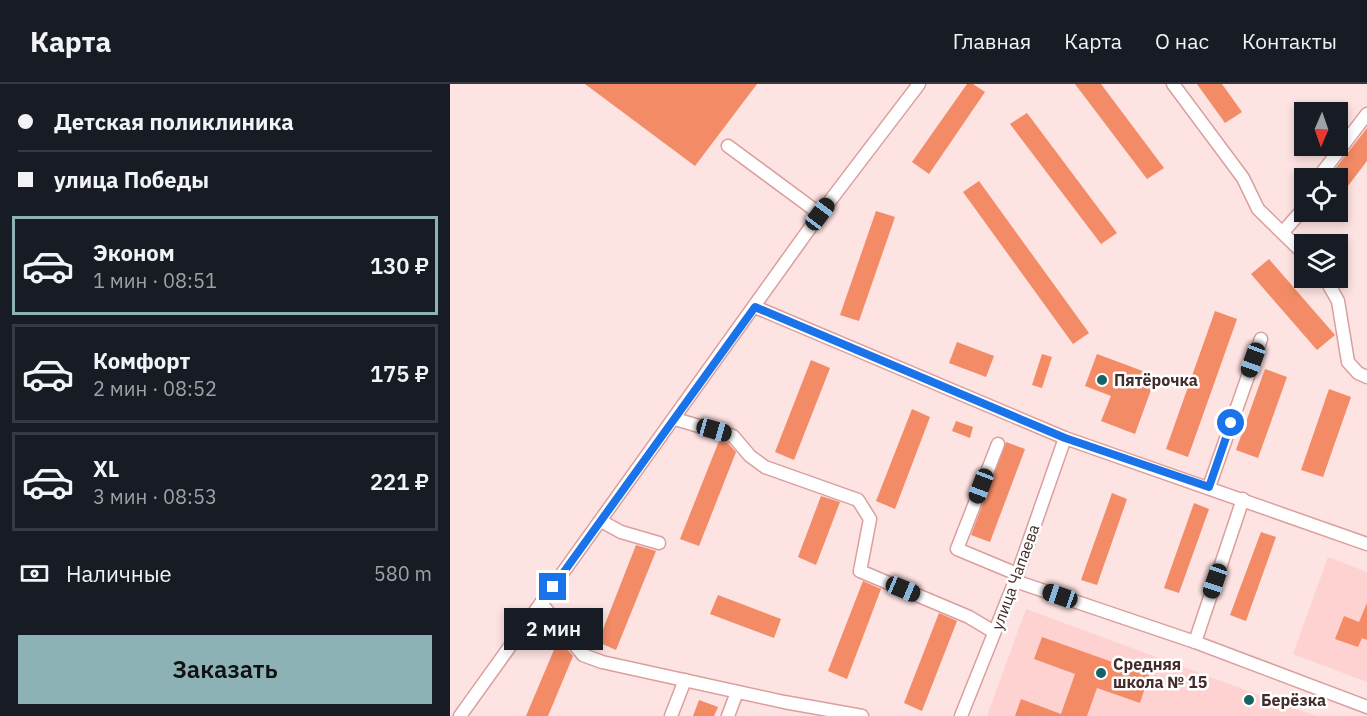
<!DOCTYPE html>
<html lang="ru">
<meta charset="utf-8">
<style>
body{margin:0;font-family:"IBM Plex Sans",sans-serif;background:#20242c;color:#f1f3f6;height:100vh;display:flex;flex-direction:column;font-size:22px;white-space:nowrap}
*{box-sizing:border-box;margin:0}
p{font-size:20px;color:#9ea1a6}
.icon{flex:none;width:33px;height:33px;fill:none;stroke:currentColor;stroke-width:2;stroke-linecap:round;stroke-linejoin:round}
.map{position:relative;flex:1;overflow:hidden}
.details{display:flex;flex-direction:column;background:#171b24;width:450px}
.details>*{flex:none}
.banner{display:grid;align-content:center;height:132px;padding:0 18px;background:#171b24}
.needle{width:39px;rotate:182deg}
.controls{position:absolute;left:844px;top:18px;display:grid;gap:12px}
.controls a{display:grid;place-items:center;width:54px;height:54px;border-radius:0px;background:#171b24;box-shadow:0 3px 9px #0003;font-size:30px}
.end{position:absolute;width:27px;height:27px;margin:-14px;border:8px solid #1a73e8;background:#fff;box-shadow:0 0 0 3px #fff}
.from{border-radius:50%}
.bubble{position:absolute;height:42px;border-radius:0px;background:#171b24;box-shadow:0 3px 9px #0003;font-size:20px;font-weight:600;line-height:42px;text-align:center}
.car{position:absolute;width:18px;height:36px;margin:-18px -9px;border-radius:8px;box-shadow:0 0 4px 2px #0007;background:linear-gradient(#222 24%,#8ab4d8 0 40%,#222 0 76%,#8ab4d8 0 86%,#222 0)}
.banner b{display:flex;align-items:center;gap:21px;height:57px;font-size:22px}
.banner b+b{border-top:2px solid #363941}
.banner i{width:15px;height:15px;background:#f1f3f6}
ul{padding:0;list-style:none}
li{display:flex;align-items:center;gap:18px;height:99px;margin:0 12px 9px;padding:0 6px;border:3px solid #363941;border-radius:0px}
li div{flex:1}
li b{display:block;font-size:22px}
li em{font-style:normal;font-weight:600}
li.active{border-color:#8db2b6}
li>.icon{width:54px;height:54px;stroke-width:1.5}
.pay{display:flex;align-items:center;gap:15px;height:66px;padding:0 18px;font-size:22px}
.pay p{margin-inline-start:auto}
.cta{display:flex;gap:12px;margin-top:auto;padding:12px 18px}
.cta a{flex:1;height:69px;border-radius:0px;background:#8db2b6;color:#111;font-size:24px;font-weight:600;line-height:69px;text-align:center}
header{display:flex;align-items:center;gap:36px;box-sizing:border-box;height:84px;padding:0 30px;background:#171b24;border-bottom:2px solid #363941}
header strong{font-size:28px}
nav{display:flex;gap:33px;margin-inline-start:auto;font-size:21px}
main{display:flex;flex:1;min-height:0}
.map>svg:first-child{display:block}
.built{fill:#fed2d1}
.building{fill:#f28b66}
.lines{fill:none;stroke-linecap:round;stroke-linejoin:round}
.minor-casing{stroke:#db9f9d;stroke-width:15}
.minor{stroke:#fff;stroke-width:12}
.route{stroke:#1a73e8;stroke-width:8}
.poi-dot{fill:#136367;stroke:#fff;stroke-width:2}
.labels{text-anchor:middle;dominant-baseline:central;stroke-width:5;stroke-linejoin:round;paint-order:stroke}
.poi-label{font-size:16px;font-weight:bold;fill:#442c2b;stroke:#fff;text-anchor:start}
.street-label{font-size:16px;fill:#442c2b;stroke:#fff}
</style>
<header>
<strong>Карта</strong>
<nav><a>Главная</a><a>Карта</a><a>О нас</a><a>Контакты</a></nav>
</header>
<main>
<section class="details">
<div class="banner">
<b><i class="from"></i>Детская поликлиника</b>
<b><i></i>улица Победы</b>
</div>
<ul>
<li class="active"><svg class="icon" aria-label="car" viewBox="0 0 24 24"><path d="M5 17H2v-5l4-1 3-4h7l3 4 3 1v5h-3M9 17h6M6 11h13"/><circle cx="7" cy="17" r="2"/><circle cx="17" cy="17" r="2"/></svg><div><b>Эконом</b><p>1 мин · 08:51</p></div><em>130 ₽</em></li>
<li><svg class="icon" aria-label="car" viewBox="0 0 24 24"><path d="M5 17H2v-5l4-1 3-4h7l3 4 3 1v5h-3M9 17h6M6 11h13"/><circle cx="7" cy="17" r="2"/><circle cx="17" cy="17" r="2"/></svg><div><b>Комфорт</b><p>2 мин · 08:52</p></div><em>175 ₽</em></li>
<li><svg class="icon" aria-label="car" viewBox="0 0 24 24"><path d="M5 17H2v-5l4-1 3-4h7l3 4 3 1v5h-3M9 17h6M6 11h13"/><circle cx="7" cy="17" r="2"/><circle cx="17" cy="17" r="2"/></svg><div><b>XL</b><p>3 мин · 08:53</p></div><em>221 ₽</em></li>
</ul>
<div class="pay"><svg class="icon" aria-label="cash" viewBox="0 0 24 24"><path d="M3 7h18v10H3z"/><circle cx="12" cy="12" r="2"/></svg>Наличные<p>580 m</p></div>
<div class="cta"><a>Заказать</a></div>
</section>
<div class="map">
<svg width="917" height="632" viewBox="0 0 917 632">
<rect width="100%" height="100%" fill="#fde3e2"/>
<g class="built">
<path d="M878 473 917 488V598L843 570Z"/>
<path d="M576 525 866 632H537Z"/>
</g>
<g class="building">
<path d="M135 0H307L245 82Z"/>
<path d="M517 0H523L535 8 479 90 462 78Z"/>
<path d="M625 0H651L714 84 697 95Z"/>
<path d="M747 0H772L792 28 775 39Z"/>
<path d="M577 29 667 149 651 160 560 40Z"/>
<path d="M917 44V77L888 115V94H878Z"/>
<path d="M529 97 639 249 623 260 513 108Z"/>
<path d="M426 127 445 133 409 237 390 231Z"/>
<path d="M819 175 885 251 867 266 801 190Z"/>
<path d="M765 227 787 235 738 373 716 365Z"/>
<path d="M507 258 544 272 536 293 499 279Z"/>
<path d="M592 270 602 273 592 304 582 301Z"/>
<path d="M647 270 706 292 685 350 651 337 661 312 635 302Z"/>
<path d="M361 276 380 284 344 376 325 368Z"/>
<path d="M815 285 837 293 808 374 786 366Z"/>
<path d="M879 305 901 313 873 393 851 386Z"/>
<path d="M462 325 480 333 445 425 426 417Z"/>
<path d="M506 337 523 343 520 354 502 347Z"/>
<path d="M269 357 278 359 286 368 249 462 230 455Z"/>
<path d="M556 358 575 365 540 458 521 451Z"/>
<path d="M662 409 677 415 647 501 631 496Z"/>
<path d="M371 412 390 418 366 481 348 473Z"/>
<path d="M744 419 759 425 729 509 714 504Z"/>
<path d="M811 448 826 453 796 537 780 531Z"/>
<path d="M186 461 206 467 166 566 148 558Z"/>
<path d="M413 497 431 505 397 595 378 587Z"/>
<path d="M268 511 331 535 324 554 260 530Z"/>
<path d="M917 519V556L912 554 908 563 885 555 894 532 909 538Z"/>
<path d="M489 529 507 537 472 627 454 619Z"/>
<path d="M592 553 699 591 690 619 647 604 637 632H565L571 615 611 630 625 590 584 575Z"/>
<path d="M106 561 119 567 123 572 98 632H76Z"/>
<path d="M249 616 268 623 264 632H243Z"/>
</g>
<g class="lines">
<g class="minor-casing">
<g id="minor">
<path d="M723 0 793 94 808 125 855 171"/>
<path d="M278 62 370 130"/>
<path d="M868 94 917 30"/>
<path d="M833 148 855 123"/>
<path d="M875 194 888 217 898 278 908 289 917 293"/>
<path d="M305 223 615 354 917 460"/>
<path d="M225 335 283 352 300 372 315 383 408 416 420 435 410 487 519 533 544 548"/>
<path d="M548 360 507 465 567 490"/>
<path d="M759 403 811 255"/>
<path d="M151 437 171 448 209 459"/>
<path d="M565 497 745 558 917 623"/>
<path d="M91 519 133 571 152 578 334 618 412 632"/>
<path d="M745 558 793 415"/>
<path d="M10 632 370 130 469 0"/>
<path d="M221 632 235 596"/>
<path d="M278 632 287 608"/>
<path d="M511 632 565 497 615 354"/>
</g>
</g>
<use href="#minor" class="minor"/>
</g>
<g class="lines">
<path class="route" d="M103 503 305 223 615 354 759 403 781 339"/>
</g>
<g class="poi-dot">
<circle cx="652" cy="296" r="6"/>
<circle cx="651" cy="589" r="6"/>
<circle cx="799" cy="616" r="6"/>
</g>
<g class="labels">
<g class="poi-label">
<text x="664" y="296">Пятёрочка</text>
<text x="663" y="580">Средняя<tspan x="663" dy="18">школа № 15</tspan></text>
<text x="811" y="616">Берёзка</text>
</g>
<g class="street-label">
<text transform="translate(565 493) rotate(-70)">улица Чапаева</text>
</g>
</g>
</svg>
<div class="controls">
<a><svg class="needle" viewBox="-14 -14 28 28"><path d="M0-13l5 13h-10z" fill="#e53935"/><path d="M0 13l5-13h-10z" fill="#9ea1a6"/></svg></a>
<a><svg class="icon" aria-label="locate" viewBox="0 0 24 24"><circle cx="12" cy="12" r="6"/><path d="M12 2v4M12 18v4M2 12h4M18 12h4"/></svg></a>
<a><svg class="icon" aria-label="layers" viewBox="0 0 24 24"><path d="M12 4l9 5-9 5-9-5zM3 14l9 5 9-5"/></svg></a>
</div>
<i class="end from" style="left:781px;top:339px"></i>
<i class="end" style="left:103px;top:503px"></i>
<div class="bubble" style="left:54px;top:524px;width:99px">2 мин</div>
<i class="car" style="left:370px;top:130px;rotate:37deg"></i>
<i class="car" style="left:803px;top:276px;rotate:200deg"></i>
<i class="car" style="left:264px;top:346px;rotate:106deg"></i>
<i class="car" style="left:531px;top:402px;rotate:201deg"></i>
<i class="car" style="left:765px;top:497px;rotate:199deg"></i>
<i class="car" style="left:453px;top:505px;rotate:113deg"></i>
<i class="car" style="left:610px;top:512px;rotate:289deg"></i>
</div>
</main>
